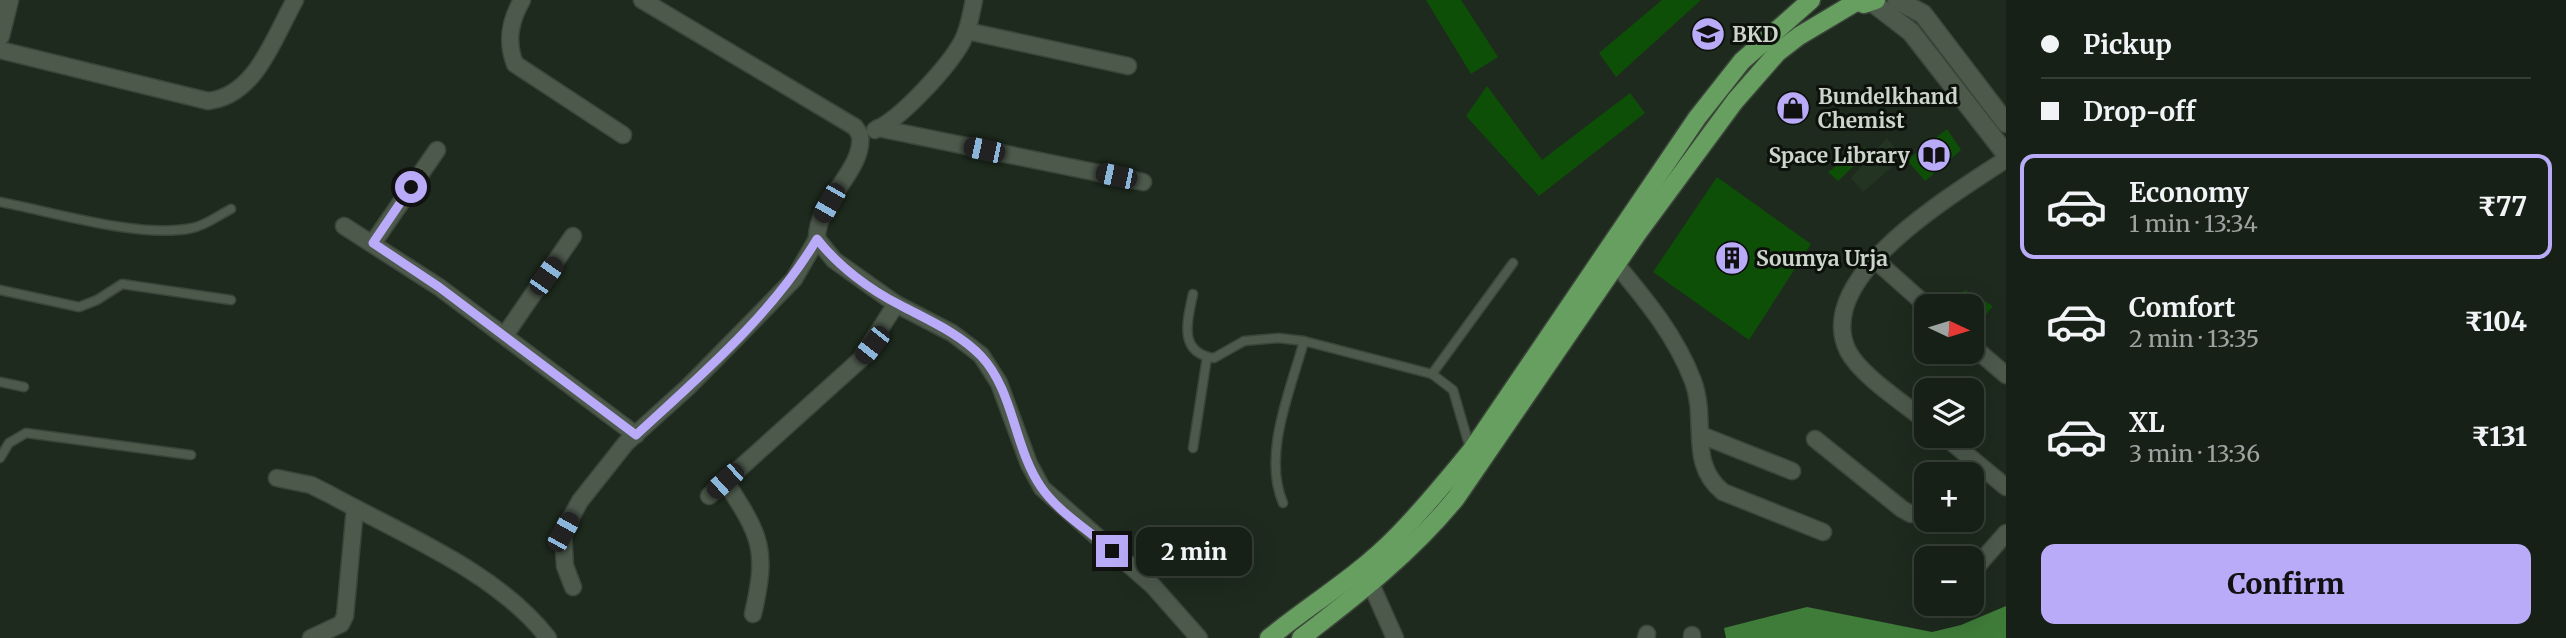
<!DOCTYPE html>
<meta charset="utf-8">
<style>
body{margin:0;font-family:Merriweather,serif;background:#1f281f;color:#f1f3f6;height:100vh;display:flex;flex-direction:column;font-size:26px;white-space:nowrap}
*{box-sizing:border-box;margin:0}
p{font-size:23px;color:#9ea3a1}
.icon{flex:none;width:38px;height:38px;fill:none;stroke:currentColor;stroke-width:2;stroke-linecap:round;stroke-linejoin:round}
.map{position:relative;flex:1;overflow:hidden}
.sheet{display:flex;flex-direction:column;background:#162016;width:560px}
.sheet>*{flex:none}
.banner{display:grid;align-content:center;height:154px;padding:0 35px;background:#162016}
.needle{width:46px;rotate:94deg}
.tools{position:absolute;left:1914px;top:294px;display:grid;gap:14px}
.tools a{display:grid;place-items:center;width:70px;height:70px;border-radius:14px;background:#162016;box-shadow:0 7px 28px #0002,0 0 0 2px #353e35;font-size:35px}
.end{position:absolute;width:32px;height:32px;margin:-16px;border:9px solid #b9abf7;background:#111;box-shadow:0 0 0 4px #111}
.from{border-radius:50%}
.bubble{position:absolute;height:49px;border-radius:14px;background:#162016;box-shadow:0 7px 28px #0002,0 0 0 2px #353e35;font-size:23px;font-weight:800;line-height:49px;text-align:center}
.car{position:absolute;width:21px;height:42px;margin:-21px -10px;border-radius:9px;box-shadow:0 0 5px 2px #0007;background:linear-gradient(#222 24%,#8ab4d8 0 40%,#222 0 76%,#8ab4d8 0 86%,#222 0)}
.banner b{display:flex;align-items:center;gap:24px;height:66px;font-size:26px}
.banner b+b{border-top:2px solid #353e35}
.banner i{width:18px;height:18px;background:#f1f3f6}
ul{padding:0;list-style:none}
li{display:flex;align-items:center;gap:21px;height:105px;margin:0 14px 10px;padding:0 21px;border:4px solid transparent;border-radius:14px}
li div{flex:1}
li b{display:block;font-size:26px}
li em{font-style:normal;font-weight:800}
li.current{border-color:#b9abf7}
li>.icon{width:63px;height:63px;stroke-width:1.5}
.primary-button{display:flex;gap:14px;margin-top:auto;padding:14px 35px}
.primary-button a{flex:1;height:80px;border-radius:14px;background:#b9abf7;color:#111;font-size:28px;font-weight:800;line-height:80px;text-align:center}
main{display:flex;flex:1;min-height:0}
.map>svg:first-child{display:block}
.built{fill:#243422}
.water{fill:#3f7c39}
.building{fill:#0e4f08}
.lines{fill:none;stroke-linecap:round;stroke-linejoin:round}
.service-casing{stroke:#3b453a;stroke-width:11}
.minor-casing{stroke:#3b453a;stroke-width:19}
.tertiary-casing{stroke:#3b453a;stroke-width:21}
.primary-casing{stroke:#3b453a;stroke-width:21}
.service{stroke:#4c594b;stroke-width:8}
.minor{stroke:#4c594b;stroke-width:16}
.tertiary{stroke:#4c594b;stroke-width:18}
.primary{stroke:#669f60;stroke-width:18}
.route{stroke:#b9abf7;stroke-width:9}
.labels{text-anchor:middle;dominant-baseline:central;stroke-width:6;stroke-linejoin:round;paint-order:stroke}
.poi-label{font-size:21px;font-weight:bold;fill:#cdd4cc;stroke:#0c110b;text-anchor:start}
</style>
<main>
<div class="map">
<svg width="2006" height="638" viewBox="0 0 2006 638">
<rect width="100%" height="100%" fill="#1e2a1d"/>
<path class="built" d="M1887 138 1902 158 1863 192 1851 178Z"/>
<path class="water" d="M2006 606V638H1726L1724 628 1807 607 1932 632 1961 625Z"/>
<g class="building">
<path d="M1426 0H1461L1498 57 1471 74Z"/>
<path d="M1662 0H1701L1616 77 1599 53Z"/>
<path d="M1487 86 1542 160 1630 93 1645 113 1539 196 1466 116Z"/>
<path d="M1947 129 1961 150 1925 181 1907 160Z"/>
<path d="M1864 147 1868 152 1838 181 1828 172Z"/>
<path d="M1717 177 1811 244 1749 340 1653 272Z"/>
<path d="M1965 290 1993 306 1972 331V306H1948Z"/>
</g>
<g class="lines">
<g class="service-casing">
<g id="service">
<path d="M0 202C53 212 141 239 192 228 205 226 219 215 231 209"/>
<path d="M0 290 79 307 97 300 122 284 231 300"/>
<path d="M1193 294C1187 321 1178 353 1214 358L1244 341 1279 338 1304 341 1432 374 1453 390 1470 448"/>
<path d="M1432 374 1513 263"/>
<path d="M0 382 24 387"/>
<path d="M1193 448 1207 357"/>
<path d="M0 458 9 443 26 433 191 455"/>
<path d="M1283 503C1262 454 1291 389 1304 341"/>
</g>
</g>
<g class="minor-casing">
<g id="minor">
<path d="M522 0C510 21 506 41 515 64L623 135"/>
<path d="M642 0 855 127 860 135C865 170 816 201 817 239L834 260 896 304 952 333 981 355 999 383 1029 464 1042 488 1153 586 1199 638"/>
<path d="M967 31 1128 66"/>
<path d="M0 50 208 101C256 96 274 37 295 0"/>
<path d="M878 128 1143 182"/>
<path d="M875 130C901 119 948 67 962 42 969 29 971 14 974 0"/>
<path d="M344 226 439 287 636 435"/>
<path d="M373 243 437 150"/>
<path d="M1874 259 1927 306"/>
<path d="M1616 264C1646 300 1676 336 1693 381 1708 421 1687 463 1723 492L1823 532"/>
<path d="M505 335 573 236"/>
<path d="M1972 346 2006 375"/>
<path d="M1927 422C1905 404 1860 375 1848 351 1811 276 1958 192 2006 159"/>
<path d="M1701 435 1792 471"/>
<path d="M1944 436 2006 487"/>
<path d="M1815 439 1902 509 1911 514 1927 509"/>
<path d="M1960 474 1973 460"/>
<path d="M277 478 311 485 329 494C403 535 496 571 548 638"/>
<path d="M725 481C761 536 768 549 753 614"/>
<path d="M709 496 861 359 896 304"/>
<path d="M1972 572 2006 533"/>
<path d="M1366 573 1395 638"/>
<path d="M573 587 565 566 563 532 580 501 626 443 688 387 794 279 817 239"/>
<path d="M1692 635V638"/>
<path d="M311 638 341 624 345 616 355 508"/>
<path d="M1646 638 1647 634"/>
</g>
</g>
<g class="tertiary-casing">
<g id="tertiary">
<path d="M1897 0 1923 14 2006 123"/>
<path d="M1872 2 1911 32 2006 154"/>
<path d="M0 36 9 0"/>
</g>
</g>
<g class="primary-casing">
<g id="primary">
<path d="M1853 0 1864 4 1876 0"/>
<path d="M1269 638C1311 604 1358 576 1396 537 1423 510 1447 480 1471 451L1697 118 1742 61 1811 0"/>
<path d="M1301 638C1357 595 1411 553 1456 498L1637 234 1735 101 1777 53 1799 36 1856 2"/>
</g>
</g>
<use href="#service" class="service"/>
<use href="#minor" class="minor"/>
<use href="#tertiary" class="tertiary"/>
<use href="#primary" class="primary"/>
</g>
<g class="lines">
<path class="route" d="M411 187 373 243 439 287 636 435C700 376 772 315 817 239 838 266 870 290 900 305 928 320 959 333 981 356 1014 391 1014 448 1041 487 1058 512 1090 531 1112 551"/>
</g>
<defs>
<g id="university-disc" transform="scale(1.75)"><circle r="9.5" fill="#b9abf7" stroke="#0c110b"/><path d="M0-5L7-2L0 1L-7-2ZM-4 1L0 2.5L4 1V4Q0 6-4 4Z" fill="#111"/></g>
<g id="shop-disc" transform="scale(1.75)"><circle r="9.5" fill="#b9abf7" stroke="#0c110b"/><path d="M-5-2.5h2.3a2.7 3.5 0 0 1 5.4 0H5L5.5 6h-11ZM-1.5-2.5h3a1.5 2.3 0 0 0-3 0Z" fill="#111"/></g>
<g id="library-disc" transform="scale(1.75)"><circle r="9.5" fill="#b9abf7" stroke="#0c110b"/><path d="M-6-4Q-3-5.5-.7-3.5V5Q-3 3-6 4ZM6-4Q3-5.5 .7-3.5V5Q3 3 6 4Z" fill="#111"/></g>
<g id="building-disc" transform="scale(1.75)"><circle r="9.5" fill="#b9abf7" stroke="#0c110b"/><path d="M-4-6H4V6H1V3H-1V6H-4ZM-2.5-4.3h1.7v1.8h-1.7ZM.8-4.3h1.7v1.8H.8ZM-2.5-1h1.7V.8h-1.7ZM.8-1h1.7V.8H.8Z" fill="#111"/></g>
</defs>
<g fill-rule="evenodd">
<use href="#university-disc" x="1708" y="34"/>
<use href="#shop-disc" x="1793" y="108"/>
<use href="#library-disc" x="1934" y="155"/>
<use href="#building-disc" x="1732" y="258"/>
</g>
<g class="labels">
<g class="poi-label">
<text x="1732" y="34">BKD</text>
<text x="1818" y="96">Bundelkhand<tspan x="1818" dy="24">Chemist</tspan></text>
<text x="1910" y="155" text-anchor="end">Space Library</text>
<text x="1756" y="258">Soumya Urja</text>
</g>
</g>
</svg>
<div class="tools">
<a><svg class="needle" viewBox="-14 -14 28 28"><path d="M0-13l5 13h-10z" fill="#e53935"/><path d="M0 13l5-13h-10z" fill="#9ea3a1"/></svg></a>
<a><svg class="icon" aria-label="layers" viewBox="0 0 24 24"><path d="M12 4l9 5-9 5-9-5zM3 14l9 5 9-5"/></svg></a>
<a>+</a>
<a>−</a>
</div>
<i class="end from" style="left:411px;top:187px"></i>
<i class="end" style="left:1112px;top:551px"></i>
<div class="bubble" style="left:1136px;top:527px;width:116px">2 min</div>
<i class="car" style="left:984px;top:150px;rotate:282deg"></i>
<i class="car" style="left:1116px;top:176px;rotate:282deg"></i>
<i class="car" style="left:829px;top:203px;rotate:210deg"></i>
<i class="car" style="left:546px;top:276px;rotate:35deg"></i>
<i class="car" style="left:872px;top:345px;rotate:218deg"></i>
<i class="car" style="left:725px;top:481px;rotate:228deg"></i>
<i class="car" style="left:563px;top:532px;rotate:29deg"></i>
</div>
<section class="sheet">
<div class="banner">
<b><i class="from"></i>Pickup</b>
<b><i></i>Drop-off</b>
</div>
<ul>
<li class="current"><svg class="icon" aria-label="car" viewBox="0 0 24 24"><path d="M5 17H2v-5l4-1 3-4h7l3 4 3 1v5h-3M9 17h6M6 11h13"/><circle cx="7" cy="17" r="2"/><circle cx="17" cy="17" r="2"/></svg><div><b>Economy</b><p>1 min · 13:34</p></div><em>₹77</em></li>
<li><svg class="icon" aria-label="car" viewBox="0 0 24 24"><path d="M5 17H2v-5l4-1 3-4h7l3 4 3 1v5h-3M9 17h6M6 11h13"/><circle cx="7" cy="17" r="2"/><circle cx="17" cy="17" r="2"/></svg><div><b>Comfort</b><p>2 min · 13:35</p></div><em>₹104</em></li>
<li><svg class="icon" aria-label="car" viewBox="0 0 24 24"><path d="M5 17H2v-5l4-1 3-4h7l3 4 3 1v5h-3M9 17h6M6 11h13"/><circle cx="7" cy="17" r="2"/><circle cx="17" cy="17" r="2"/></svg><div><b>XL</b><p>3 min · 13:36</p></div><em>₹131</em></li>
</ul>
<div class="primary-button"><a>Confirm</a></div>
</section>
</main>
